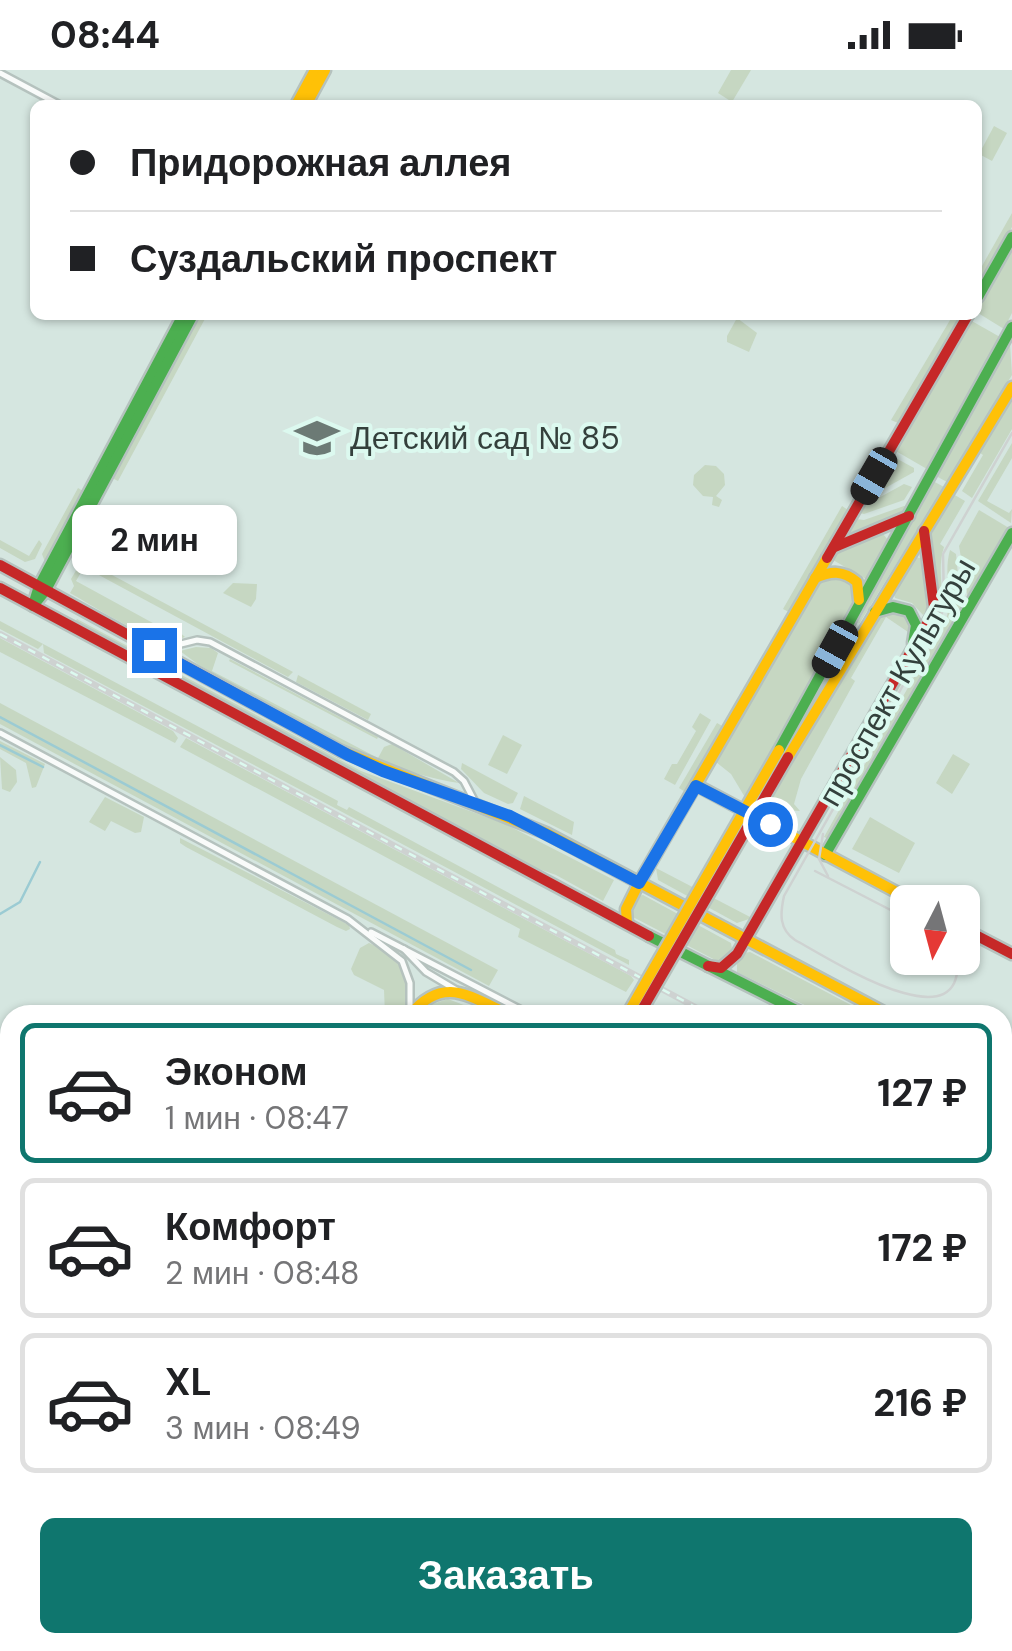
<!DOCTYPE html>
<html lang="ru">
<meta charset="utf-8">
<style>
body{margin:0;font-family:"DM Sans",sans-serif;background:#f6f6f6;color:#202124;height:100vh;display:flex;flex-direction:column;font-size:38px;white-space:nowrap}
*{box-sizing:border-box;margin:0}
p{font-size:32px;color:#757577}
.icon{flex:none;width:55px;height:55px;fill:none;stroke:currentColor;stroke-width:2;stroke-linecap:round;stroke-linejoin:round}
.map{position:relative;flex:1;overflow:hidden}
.drawer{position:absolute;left:0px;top:935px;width:1012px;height:648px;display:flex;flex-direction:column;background:#fff;border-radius:30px 30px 0 0;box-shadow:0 2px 8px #0004}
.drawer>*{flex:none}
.banner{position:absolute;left:30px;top:30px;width:952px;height:220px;border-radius:15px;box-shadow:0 2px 8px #0004;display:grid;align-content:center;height:220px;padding:0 40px;background:#fff}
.needle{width:65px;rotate:186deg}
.fabs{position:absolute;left:890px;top:815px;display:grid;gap:20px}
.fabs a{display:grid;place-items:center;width:90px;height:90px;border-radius:15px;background:#fff;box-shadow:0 2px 8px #0004;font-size:50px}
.end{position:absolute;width:45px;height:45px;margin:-22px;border:12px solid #1a73e8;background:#fff;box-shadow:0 0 0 5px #fff}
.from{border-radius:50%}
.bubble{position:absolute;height:70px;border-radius:15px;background:#fff;box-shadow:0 2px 8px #0004;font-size:32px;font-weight:700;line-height:70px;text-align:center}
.car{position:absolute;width:30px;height:60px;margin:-30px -15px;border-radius:12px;box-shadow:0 0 8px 2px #0007;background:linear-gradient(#222 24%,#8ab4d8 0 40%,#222 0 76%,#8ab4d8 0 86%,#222 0)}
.banner b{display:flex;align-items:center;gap:35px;height:95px;font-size:38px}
.banner b+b{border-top:2px solid #e0e0e0}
.banner i{width:25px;height:25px;background:#202124}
ul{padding:18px 0 0;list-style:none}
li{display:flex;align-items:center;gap:30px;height:140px;margin:0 20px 15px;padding:0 20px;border:5px solid #e0e0e0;border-radius:15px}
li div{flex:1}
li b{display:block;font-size:38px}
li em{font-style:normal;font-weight:700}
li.active{border-color:#0f766e}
li>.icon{width:90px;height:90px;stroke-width:1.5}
.action{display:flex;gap:20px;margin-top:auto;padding:20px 40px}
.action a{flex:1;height:115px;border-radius:15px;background:#0f766e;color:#fff;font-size:40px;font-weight:700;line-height:115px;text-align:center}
.status{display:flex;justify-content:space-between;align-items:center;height:70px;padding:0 50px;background:#fff;direction:ltr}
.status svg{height:28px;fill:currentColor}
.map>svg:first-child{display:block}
.green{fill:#c6d7c2}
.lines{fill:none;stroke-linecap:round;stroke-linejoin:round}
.stream{stroke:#9bcbd3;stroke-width:2.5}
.street-casing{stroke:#b5c2be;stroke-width:10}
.fast-casing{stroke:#b5c2be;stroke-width:15}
.slow-casing{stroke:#b5c2be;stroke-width:15}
.jam-casing{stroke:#b5c2be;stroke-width:15}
.street{stroke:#f9fbfa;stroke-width:5}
.fast{stroke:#4caf50;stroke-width:10}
.slow{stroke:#ffc107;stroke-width:10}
.jam{stroke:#c62828;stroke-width:10}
.tram{stroke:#ced2d1;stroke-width:2.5}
.rail-casing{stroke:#ced2d1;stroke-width:6}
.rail{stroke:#dcf9ef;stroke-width:2.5;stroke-dasharray:8;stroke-linecap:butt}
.slow-bridge-casing{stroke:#b5c2be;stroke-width:15;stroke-linecap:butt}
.jam-bridge-casing{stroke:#b5c2be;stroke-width:15;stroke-linecap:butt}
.slow-bridge{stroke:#ffc107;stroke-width:10}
.jam-bridge{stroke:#c62828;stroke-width:10}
.route{stroke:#1a73e8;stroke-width:12}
.labels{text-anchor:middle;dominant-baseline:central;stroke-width:8;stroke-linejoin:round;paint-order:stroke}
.poi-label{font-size:32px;fill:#34403c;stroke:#dcf9ef;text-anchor:start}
.street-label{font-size:32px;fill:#34403c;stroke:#dcf9ef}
</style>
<div class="status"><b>08:44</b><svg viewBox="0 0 49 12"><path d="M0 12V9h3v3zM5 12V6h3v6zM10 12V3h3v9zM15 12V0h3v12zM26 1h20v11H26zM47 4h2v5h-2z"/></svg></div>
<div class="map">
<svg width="1012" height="1581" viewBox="0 0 1012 1581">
<rect width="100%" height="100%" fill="#d5e6e0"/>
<g class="green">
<path d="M731 0H751L732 32 718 23Z"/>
<path d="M994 56 1007 63 992 91 979 84Z"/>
<path d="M1012 143V157L982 210 978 203Z"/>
<path d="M1012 176V243L1004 259 978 243V236Z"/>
<path d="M200 245H207L118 411 112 408Z"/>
<path d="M953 245 959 249 898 353 891 350Z"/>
<path d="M737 248 757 263 749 282 727 272V266Z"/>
<path d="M970 250 1000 267 927 399 894 380Z"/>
<path d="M1010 274 1012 305 947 412 936 406Z"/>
<path d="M1012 328V359L972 428 962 421 983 385 979 382Z"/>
<path d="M1012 373V388L987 431 1009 443 1012 439 1011 453 978 431Z"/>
<path d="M892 386 914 398V402L869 427Z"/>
<path d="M705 395 716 396 724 404 725 415 716 426 722 430 719 437 712 435 713 427 703 426 693 415 694 405Z"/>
<path d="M933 411 944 417 859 554 858 552Z"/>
<path d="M904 414 912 417 904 430 864 444 860 443 864 436Z"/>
<path d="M78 418 83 421 45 492 42 484Z"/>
<path d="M953 424 965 431 940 474 944 477C936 501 946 524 940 547L849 706 846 704 937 546 930 467Z"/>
<path d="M842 436 848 440 789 542 783 539Z"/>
<path d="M904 436 907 437 899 446 849 465 856 449 864 450Z"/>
<path d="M979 440 1009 458 968 529 959 476Z"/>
<path d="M883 464 888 470 866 509 833 490 839 482Z"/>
<path d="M0 470 29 486 39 470 42 474 35 489 25 492 0 478Z"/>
<path d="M950 480 956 484 960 525 965 533 829 769 824 767 946 550C953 527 943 504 950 480Z"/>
<path d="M916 487 923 489 930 537 923 545 912 533 895 528 893 522Z"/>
<path d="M86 491 293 602 288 607 84 497 76 511 173 564 176 559 185 567C156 580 98 538 70 523L74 516 71 509 81 492Z"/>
<path d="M834 505 844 507 852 514V536L746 729 731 704 716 692 817 515Z"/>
<path d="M233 513 257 514 256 529 251 537 223 523Z"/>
<path d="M896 540 906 544 913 554 909 573 908 562 886 547 851 608 855 611 801 709 794 734 800 741 763 739 801 671 879 548Z"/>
<path d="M77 549 361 701 505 754 614 810 603 831 556 805 525 794 74 553Z"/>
<path d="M0 551 338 731 337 735 347 740 349 737 615 880 616 884 629 890V895L44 583 43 574 38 579 0 559Z"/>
<path d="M0 568 173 661 178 668 175 673 0 582Z"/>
<path d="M196 577 211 578 218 583 212 601 378 688 384 677 392 674 459 713C368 700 279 638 199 595L180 581Z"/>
<path d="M230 589 378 667 377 669 229 591Z"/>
<path d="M298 605 371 644 368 650 296 612Z"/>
<path d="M0 633 498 900 489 916 0 654Z"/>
<path d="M700 643 711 650 675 715 664 709 672 694H677L696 661 692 657Z"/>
<path d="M717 653 724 657 687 723 679 718Z"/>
<path d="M503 665 522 675 507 704 488 695Z"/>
<path d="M186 668 631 906 634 910 626 922 518 867 520 859 180 677Z"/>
<path d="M0 671 45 694 36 717 32 718 26 693 0 679Z"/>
<path d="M953 684 970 694 952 724 936 713Z"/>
<path d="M0 687 16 700 17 712 10 722 2 719Z"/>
<path d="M462 693 518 723 513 733 508 734 484 723 461 699Z"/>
<path d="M524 726 574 752 572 765 520 739Z"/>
<path d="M105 727 144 747 141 762 135 763 111 751 105 761 89 752Z"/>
<path d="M870 747 915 773 899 803 852 779Z"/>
<path d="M180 768 349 855 350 859 346 861 337 857 186 777 180 773Z"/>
<path d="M656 798 752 848 737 853 658 810Z"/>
<path d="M643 825 731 873 732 879 726 890 719 892 631 846 638 826Z"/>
<path d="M369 873C400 885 417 914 401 945H385L384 920 354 905 351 899 360 878Z"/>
<path d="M750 882 870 945H825L737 902V894L744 883Z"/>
<path d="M448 929 469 937 477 945H418L426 936Z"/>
<path d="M0 994 10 999V1096L0 1114Z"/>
<path d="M0 1268 10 1280V1346L0 1332Z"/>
<path d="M120 1573H246L241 1581H124Z"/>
<path d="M308 1573H350L365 1581H303Z"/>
</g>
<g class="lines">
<g class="stream">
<path d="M0 647 471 900"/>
<path d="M0 675 43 697"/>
<path d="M0 844 20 832 40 792"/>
<path d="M0 1303 10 1317"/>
<path d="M0 1510 8 1517"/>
<path d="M0 1568 10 1570"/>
<path d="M37 1572 57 1575"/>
<path d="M259 1581 263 1572"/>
</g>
<g class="street-casing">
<g id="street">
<path d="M0 3 60 35"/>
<path d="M157 580 197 570 210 572 454 702 464 711 475 732"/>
<path d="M0 663 348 849 402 891 410 913V943"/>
<path d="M371 862 531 945"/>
<path d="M404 879 426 902 458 921"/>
</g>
</g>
<g class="fast-casing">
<g id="fast">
<path d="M978 227 1012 167"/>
<path d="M34 532 39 516 183 245"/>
<path d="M33 536 46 520 193 245"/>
<path d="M875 542 893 537 909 541 916 555 913 573"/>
<path d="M779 680 1012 257"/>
<path d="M825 785 1012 463"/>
<path d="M649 866 806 945"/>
<path d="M1002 1004 1012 1009"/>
<path d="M1002 1022 1012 1027"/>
<path d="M0 1344 10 1357"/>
<path d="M0 1374 10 1391"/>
<path d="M81 1572 85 1581"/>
<path d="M111 1572 115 1581"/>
</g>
</g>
<g class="slow-casing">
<g id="slow">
<path d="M296 35 315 0"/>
<path d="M306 35 325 0"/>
<path d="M815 508C831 501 843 500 857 512L859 530"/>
<path d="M341 681 546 763 889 945"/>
<path d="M788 687 1012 317"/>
<path d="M696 715 915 832"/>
<path d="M627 853 626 839 639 813 827 488"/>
<path d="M410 945C444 904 470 927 510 945"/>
<path d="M0 1421 10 1439"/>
</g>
</g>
<g class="jam-casing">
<g id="jam">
<path d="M835 477 909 446"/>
<path d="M827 488 968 245"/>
<path d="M0 495 341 681"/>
<path d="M0 518 649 866"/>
<path d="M962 858 1012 884"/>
<path d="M708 896 721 898 737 884 932 545 934 537 924 461"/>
<path d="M1002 1211 1012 1216"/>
<path d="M0 1539 10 1541"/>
<path d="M0 1552 10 1555"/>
<path d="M244 1581 249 1572"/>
<path d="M416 1581 421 1572"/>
</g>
</g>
<use href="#street" class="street"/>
<use href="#fast" class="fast"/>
<use href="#slow" class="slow"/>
<use href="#jam" class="jam"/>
<g class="tram">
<path d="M823 764 819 789 828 806"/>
<path d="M815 801 908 849"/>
<path d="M957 888C966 978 825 886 795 870 779 859 780 844 784 826L941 548 944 532 943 484 1012 363"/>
</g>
<g class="rail-casing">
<g id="rail">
<path d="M0 564 710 945"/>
<path d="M1002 1101 1012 1106"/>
<path d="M1002 1429 1012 1434"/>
<path d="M1002 1454 1012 1459"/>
<path d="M1002 1507 1012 1502"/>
<path d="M796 1581 813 1572"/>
<path d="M905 1581 912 1572"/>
</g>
</g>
<use href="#rail" class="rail"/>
<g class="slow-bridge-casing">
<path id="slow-bridge" d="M627 945 779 680"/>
</g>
<g class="jam-bridge-casing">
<path id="jam-bridge" d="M639 945 788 687"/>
</g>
<use href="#slow-bridge" class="slow-bridge"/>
<use href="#jam-bridge" class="jam-bridge"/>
</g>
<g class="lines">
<path class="route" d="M154 580 348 685 383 701 510 746 639 813 696 716 770 754"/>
</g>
<defs>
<g id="school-bare" transform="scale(3.45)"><path d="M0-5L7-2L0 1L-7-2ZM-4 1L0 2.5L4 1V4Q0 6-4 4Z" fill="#6c7a75" stroke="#dcf9ef" stroke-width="2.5" paint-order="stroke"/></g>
</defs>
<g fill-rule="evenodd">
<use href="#school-bare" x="317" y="368"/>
</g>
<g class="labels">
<g class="poi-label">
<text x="350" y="368">Детский сад № 85</text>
</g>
<g class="street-label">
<text transform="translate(897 612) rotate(-60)">проспект Культуры</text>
</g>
</g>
</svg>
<div class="fabs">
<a><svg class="needle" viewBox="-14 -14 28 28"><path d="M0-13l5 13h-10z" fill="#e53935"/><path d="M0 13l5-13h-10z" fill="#757577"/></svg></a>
</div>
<i class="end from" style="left:770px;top:754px"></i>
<i class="end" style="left:154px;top:580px"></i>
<div class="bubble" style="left:72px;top:435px;width:165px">2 мин</div>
<i class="car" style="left:874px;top:406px;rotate:210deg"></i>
<i class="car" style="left:835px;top:579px;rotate:209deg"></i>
<div class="banner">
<b><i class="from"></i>Придорожная аллея</b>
<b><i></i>Суздальский проспект</b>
</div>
<section class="drawer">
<ul>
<li class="active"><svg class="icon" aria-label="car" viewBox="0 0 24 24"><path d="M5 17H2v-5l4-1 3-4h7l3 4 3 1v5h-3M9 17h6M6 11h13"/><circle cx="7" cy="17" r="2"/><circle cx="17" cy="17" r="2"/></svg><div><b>Эконом</b><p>1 мин · 08:47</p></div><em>127 ₽</em></li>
<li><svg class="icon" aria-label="car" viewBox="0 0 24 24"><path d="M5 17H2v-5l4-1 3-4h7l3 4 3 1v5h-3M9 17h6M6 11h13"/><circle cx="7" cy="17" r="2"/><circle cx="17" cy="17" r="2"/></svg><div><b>Комфорт</b><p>2 мин · 08:48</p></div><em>172 ₽</em></li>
<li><svg class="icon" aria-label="car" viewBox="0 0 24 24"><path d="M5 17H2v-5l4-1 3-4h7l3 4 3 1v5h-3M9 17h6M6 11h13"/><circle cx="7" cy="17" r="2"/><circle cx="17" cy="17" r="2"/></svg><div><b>XL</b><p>3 мин · 08:49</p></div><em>216 ₽</em></li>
</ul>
<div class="action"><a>Заказать</a></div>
</section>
</div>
